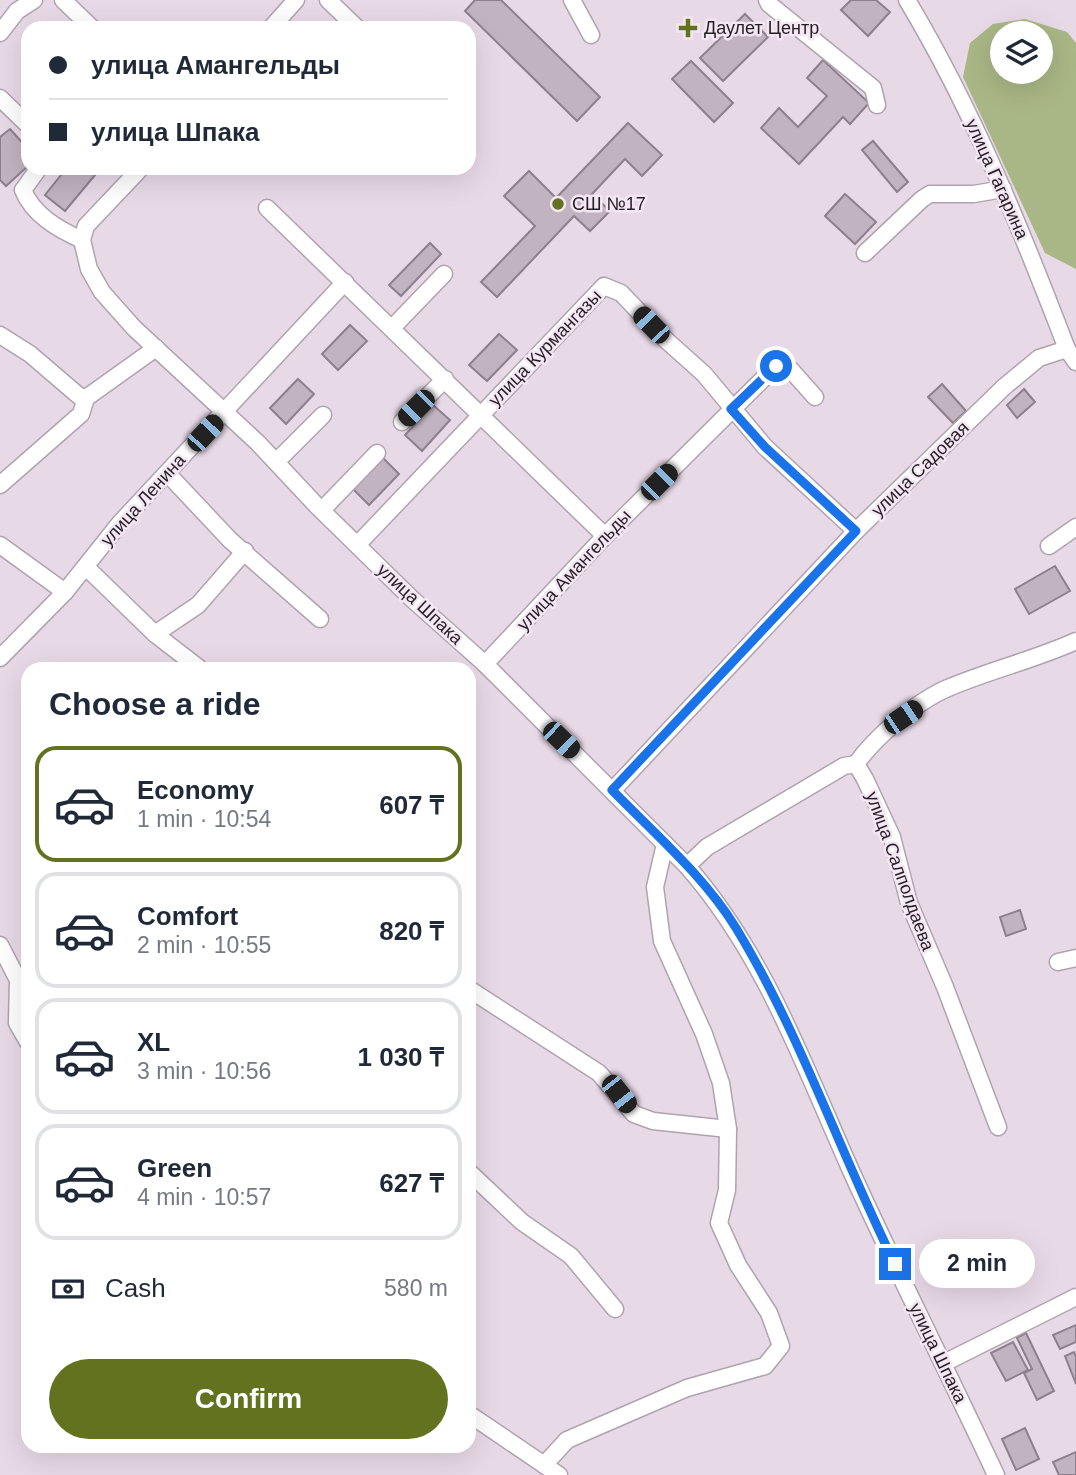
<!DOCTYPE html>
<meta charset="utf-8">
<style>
body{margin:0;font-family:Helvetica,sans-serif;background:#f2f2f3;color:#1f2937;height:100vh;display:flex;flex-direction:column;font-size:26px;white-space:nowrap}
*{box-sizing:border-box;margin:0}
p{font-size:23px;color:#747a83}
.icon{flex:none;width:38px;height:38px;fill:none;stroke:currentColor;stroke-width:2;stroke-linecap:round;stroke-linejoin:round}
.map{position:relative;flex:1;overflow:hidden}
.sheet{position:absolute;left:21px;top:662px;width:455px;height:791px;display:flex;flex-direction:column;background:#fff;border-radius:21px;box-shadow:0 7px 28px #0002}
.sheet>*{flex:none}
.top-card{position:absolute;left:21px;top:21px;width:455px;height:154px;border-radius:21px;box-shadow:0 7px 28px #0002;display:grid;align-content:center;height:154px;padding:0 28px;background:#fff}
.buttons{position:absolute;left:990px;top:21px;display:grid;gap:14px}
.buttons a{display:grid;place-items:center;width:63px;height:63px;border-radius:50%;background:#fff;box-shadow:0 7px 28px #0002;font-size:35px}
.end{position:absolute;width:32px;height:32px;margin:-16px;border:9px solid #1a73e8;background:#fff;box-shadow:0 0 0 4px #fff}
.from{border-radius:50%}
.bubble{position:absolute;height:49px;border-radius:24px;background:#fff;box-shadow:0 7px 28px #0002;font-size:23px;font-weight:700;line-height:49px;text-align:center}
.car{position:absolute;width:21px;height:42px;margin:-21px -10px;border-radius:9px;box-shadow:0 0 5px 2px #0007;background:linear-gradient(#222 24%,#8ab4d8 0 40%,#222 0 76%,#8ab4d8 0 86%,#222 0)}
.top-card b{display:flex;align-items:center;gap:24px;height:66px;font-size:26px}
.top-card b+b{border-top:2px solid #e0e1e3}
.top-card i{width:18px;height:18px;background:#1f2937}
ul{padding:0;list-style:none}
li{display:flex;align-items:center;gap:21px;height:116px;margin:0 14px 10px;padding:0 14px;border:4px solid #e0e1e3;border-radius:21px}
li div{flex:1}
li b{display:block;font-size:26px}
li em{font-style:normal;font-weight:700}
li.on{border-color:#62721f}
li>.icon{width:63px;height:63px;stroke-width:1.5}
h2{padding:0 28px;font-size:32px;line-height:84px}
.pay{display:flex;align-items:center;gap:18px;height:77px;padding:0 28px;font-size:26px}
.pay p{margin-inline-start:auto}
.action{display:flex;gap:14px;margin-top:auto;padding:14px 28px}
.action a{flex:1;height:80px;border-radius:42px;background:#62721f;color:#fff;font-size:28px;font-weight:700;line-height:80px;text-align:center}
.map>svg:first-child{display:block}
.green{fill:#a9b685;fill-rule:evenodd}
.building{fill:#c1b3c0;stroke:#8d808c;stroke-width:2}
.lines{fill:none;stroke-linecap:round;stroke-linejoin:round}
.minor-casing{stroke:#b0a3b0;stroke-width:19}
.minor{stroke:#fff;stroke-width:16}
.route{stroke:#1a73e8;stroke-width:9}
.poi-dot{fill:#62721f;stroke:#f5e6f4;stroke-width:2.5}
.labels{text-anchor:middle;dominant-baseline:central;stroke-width:5;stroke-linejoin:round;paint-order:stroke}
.poi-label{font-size:18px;fill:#241f24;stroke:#f5e6f4;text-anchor:start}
.street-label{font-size:18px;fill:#241f24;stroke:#f5e6f4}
</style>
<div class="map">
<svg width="1076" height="1475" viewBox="0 0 1076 1475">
<rect width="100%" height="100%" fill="#e8d9e7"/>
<path class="green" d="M1025 19 1067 32 1076 43V269L1045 253 963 77 970 43 993 24ZM1003 33H1041V72H1003Z"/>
<g class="building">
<path d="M475 0H501L600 97 577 121 465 11Z"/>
<path d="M851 0H876L890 12 868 36 841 10Z"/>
<path d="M745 14 768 37 723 81 700 58Z"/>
<path d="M823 60 869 103 850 124 843 117 799 164 761 128 779 108 798 127 827 96 807 78Z"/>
<path d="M691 61 733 103 714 122 672 79Z"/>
<path d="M628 123 662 155 642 176 625 159 592 194 610 211 590 231 574 216 497 297 481 282 535 226 504 196 529 171 556 198Z"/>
<path d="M10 129 28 149 25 156 28 166 6 186 0 180V137Z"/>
<path d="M873 141 908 182 897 192 862 150Z"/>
<path d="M62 168H87L95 175 65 211 45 195 65 170Z"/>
<path d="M845 194 876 222 855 244 825 216Z"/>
<path d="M430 243 441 254 401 296 389 285Z"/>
<path d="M350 325 367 341 338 370 322 354Z"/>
<path d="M499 334 517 350 487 381 469 365Z"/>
<path d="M298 379 314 394 286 424 270 408Z"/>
<path d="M942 384 966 411 953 423 928 397Z"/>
<path d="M1024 389 1035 402 1017 418 1007 405Z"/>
<path d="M433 405 450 420 422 451 405 435Z"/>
<path d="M382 457 399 474 369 505 352 488Z"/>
<path d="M1055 566 1070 591 1029 614 1015 589Z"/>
<path d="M1020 910 1026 929 1006 936 1000 917Z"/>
<path d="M1076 1325V1342L1060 1349 1053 1335Z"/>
<path d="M1026 1333 1054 1391 1037 1400 1024 1373 1032 1369 1017 1338Z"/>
<path d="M1013 1342 1028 1370 1006 1381 991 1353Z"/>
<path d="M1074 1352 1076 1357V1384L1065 1356Z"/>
<path d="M1025 1428 1039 1459 1016 1470 1002 1439Z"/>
<path d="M1076 1452V1475H1059L1053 1462Z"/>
</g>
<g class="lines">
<g class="minor-casing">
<g id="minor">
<path d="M63 0 92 28"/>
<path d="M328 0 357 28"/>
<path d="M572 0 591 35"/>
<path d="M767 0 769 4 873 88 877 105"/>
<path d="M907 0C973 110 1021 229 1067 349L1076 362"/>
<path d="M271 28 296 0"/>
<path d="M0 33 17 11 34 0"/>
<path d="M0 98 28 125"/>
<path d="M39 168 23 190C33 215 58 229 82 240"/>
<path d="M141 168 86 226 82 240 89 269 102 292 134 328 258 443 317 506 411 598 485 664 687 866C765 955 804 1066 852 1173 898 1274 949 1374 996 1475"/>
<path d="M267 208 605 536"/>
<path d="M865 253 922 199 930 194H974L1003 189"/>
<path d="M392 328 444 274"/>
<path d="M0 335 30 354 79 396 86 398 156 348"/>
<path d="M402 422 445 379"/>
<path d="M276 462 323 415"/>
<path d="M167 473 230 540 320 619"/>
<path d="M0 485 81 414 86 398"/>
<path d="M322 510 377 453"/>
<path d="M358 544 604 286 621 293 666 340 704 374 765 447 856 531"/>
<path d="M0 545 65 592"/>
<path d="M1049 546 1076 527"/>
<path d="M86 567 155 634 199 668"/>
<path d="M155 634 198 605 245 551"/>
<path d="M0 658 65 592 120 523 345 282"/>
<path d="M485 664 605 536 776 366 791 370 815 397"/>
<path d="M856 764C875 737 917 701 948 688 990 670 1034 660 1076 641"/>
<path d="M613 790 856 531 1004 387 1039 358 1067 349"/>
<path d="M687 866 707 847 844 766 856 764 865 779 892 837 909 903 945 987 998 1127"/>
<path d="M0 945 18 980 17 1023 28 1042"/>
<path d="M1058 962 1076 958"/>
<path d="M469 989 599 1073 634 1114 653 1121 728 1129"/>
<path d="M469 1172 522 1222 571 1256 615 1309"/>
<path d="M944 1363 1076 1297"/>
<path d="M469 1414 559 1475"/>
<path d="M544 1465 567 1440 687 1388 765 1366 781 1346 769 1313 738 1265 719 1223 727 1190 728 1129 721 1083 704 1034 662 941 655 887 665 844"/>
</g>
</g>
<use href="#minor" class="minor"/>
</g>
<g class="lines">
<path class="route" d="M776 366 731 409 765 447 856 531 612 790C655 834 704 876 736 928 799 1031 841 1155 895 1264"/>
</g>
<g class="poi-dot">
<path d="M684.5 17.5h7v7h7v7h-7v7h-7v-7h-7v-7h7z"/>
<circle cx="558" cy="204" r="7"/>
</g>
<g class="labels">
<g class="poi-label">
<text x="704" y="28">Даулет Центр</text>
<text x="572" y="204">СШ №17</text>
</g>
<g class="street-label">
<text transform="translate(997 179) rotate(66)">улица Гагарина</text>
<text transform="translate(545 348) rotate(-46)">улица Курмангазы</text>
<text transform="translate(920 469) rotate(-44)">улица Садовая</text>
<text transform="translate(143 500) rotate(-48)">улица Ленина</text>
<text transform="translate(574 570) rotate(-47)">улица Амангельды</text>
<text transform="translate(420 604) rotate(43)">улица Шпака</text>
<text transform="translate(900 871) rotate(70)">улица Салполдаева</text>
<text transform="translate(938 1353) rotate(64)">улица Шпака</text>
</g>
</g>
</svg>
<div class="buttons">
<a><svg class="icon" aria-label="layers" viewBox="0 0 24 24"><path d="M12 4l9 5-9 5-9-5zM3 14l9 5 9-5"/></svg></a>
</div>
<i class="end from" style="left:776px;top:366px"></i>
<i class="end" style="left:895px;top:1264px"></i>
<div class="bubble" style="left:919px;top:1239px;width:116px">2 min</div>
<i class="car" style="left:651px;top:325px;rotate:316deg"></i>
<i class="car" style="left:416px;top:408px;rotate:225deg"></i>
<i class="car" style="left:205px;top:433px;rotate:43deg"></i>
<i class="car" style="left:659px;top:482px;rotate:45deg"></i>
<i class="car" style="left:903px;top:717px;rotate:56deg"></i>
<i class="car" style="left:561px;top:740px;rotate:134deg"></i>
<i class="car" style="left:619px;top:1094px;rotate:142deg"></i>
<div class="top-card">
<b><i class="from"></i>улица Амангельды</b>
<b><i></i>улица Шпака</b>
</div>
<section class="sheet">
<h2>Choose a ride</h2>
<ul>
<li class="on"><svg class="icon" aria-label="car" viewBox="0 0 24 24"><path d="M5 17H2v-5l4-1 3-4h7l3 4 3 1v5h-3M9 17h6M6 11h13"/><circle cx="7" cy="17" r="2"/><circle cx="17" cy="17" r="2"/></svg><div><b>Economy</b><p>1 min · 10:54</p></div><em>607 ₸</em></li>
<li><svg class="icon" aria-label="car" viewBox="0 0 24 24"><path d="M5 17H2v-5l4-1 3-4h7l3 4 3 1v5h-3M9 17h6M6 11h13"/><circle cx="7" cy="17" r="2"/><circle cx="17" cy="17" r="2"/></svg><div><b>Comfort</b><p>2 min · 10:55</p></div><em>820 ₸</em></li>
<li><svg class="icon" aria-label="car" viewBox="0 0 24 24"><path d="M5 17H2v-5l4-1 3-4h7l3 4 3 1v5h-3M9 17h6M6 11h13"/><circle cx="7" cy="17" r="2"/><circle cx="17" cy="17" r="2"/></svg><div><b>XL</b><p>3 min · 10:56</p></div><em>1 030 ₸</em></li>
<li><svg class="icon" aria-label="car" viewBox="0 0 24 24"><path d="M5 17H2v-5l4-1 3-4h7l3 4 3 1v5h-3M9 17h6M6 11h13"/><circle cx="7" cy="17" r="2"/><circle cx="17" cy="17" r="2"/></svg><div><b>Green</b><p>4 min · 10:57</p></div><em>627 ₸</em></li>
</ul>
<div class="pay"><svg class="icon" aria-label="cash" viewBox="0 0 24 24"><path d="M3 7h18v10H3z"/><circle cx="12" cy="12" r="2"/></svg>Cash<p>580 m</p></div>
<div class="action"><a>Confirm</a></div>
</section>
</div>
